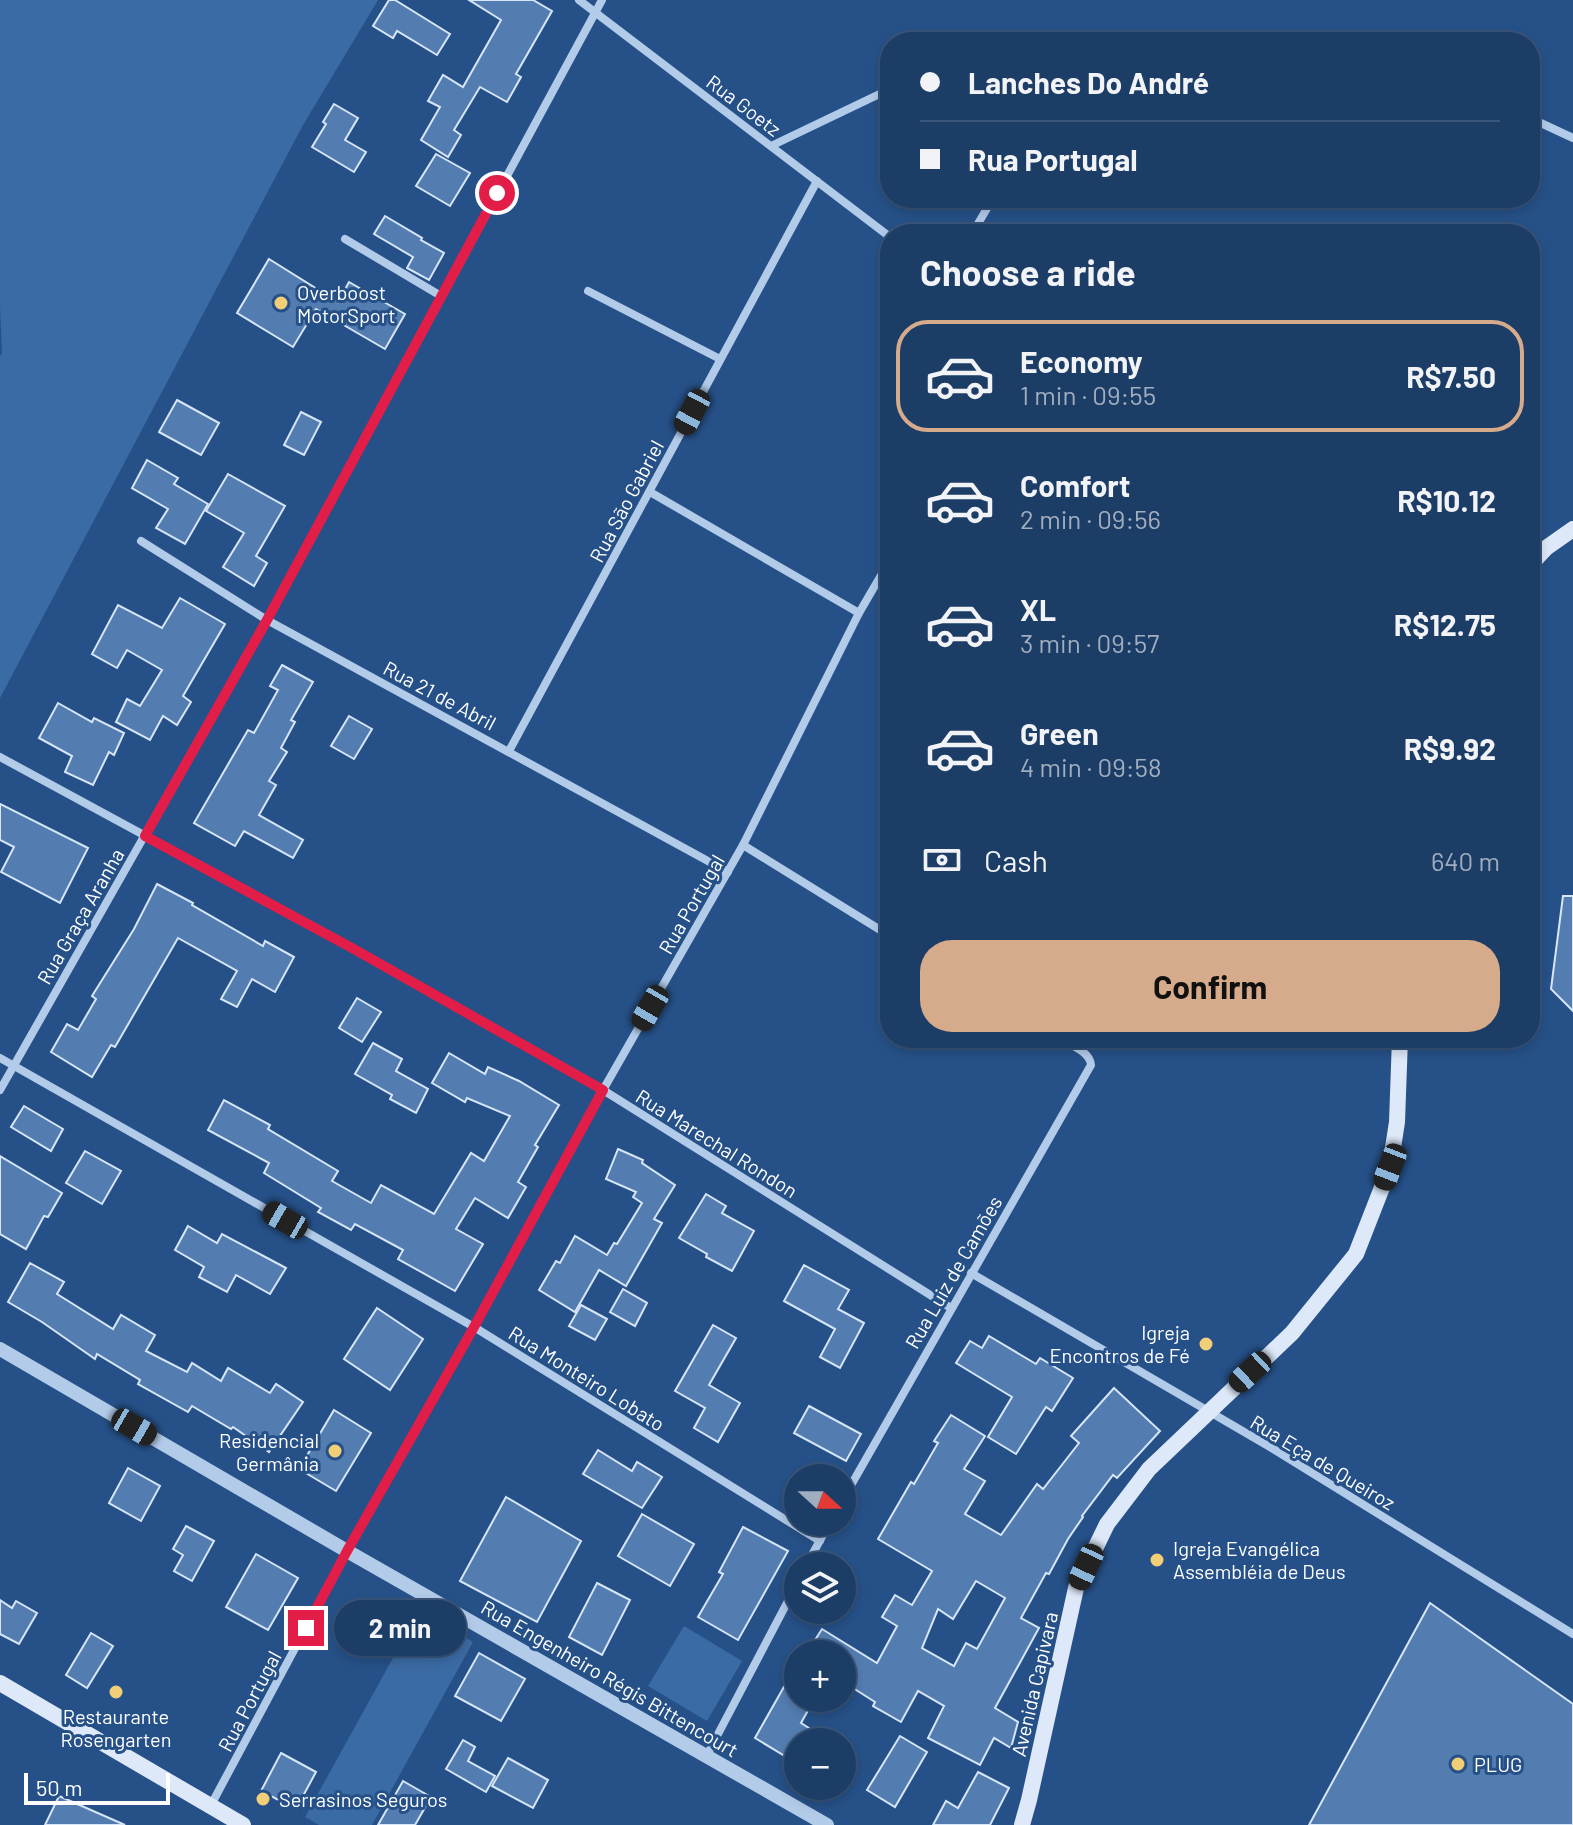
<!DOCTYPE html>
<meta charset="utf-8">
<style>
body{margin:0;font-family:Barlow,sans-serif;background:#25446c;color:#f1f3f6;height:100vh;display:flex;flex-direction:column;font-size:30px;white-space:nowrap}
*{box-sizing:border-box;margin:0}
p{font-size:26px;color:#a0aebf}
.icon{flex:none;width:44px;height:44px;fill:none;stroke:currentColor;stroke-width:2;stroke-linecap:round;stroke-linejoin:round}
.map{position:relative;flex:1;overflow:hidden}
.sheet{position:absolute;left:880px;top:224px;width:660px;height:824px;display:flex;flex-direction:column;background:#1c3d66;border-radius:32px;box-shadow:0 4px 12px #0003,0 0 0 2px #3a567a}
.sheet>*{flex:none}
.top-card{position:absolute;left:880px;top:32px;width:660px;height:176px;border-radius:32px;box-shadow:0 4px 12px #0003,0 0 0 2px #3a567a;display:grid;align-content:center;height:176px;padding:0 40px;background:#1c3d66}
.needle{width:52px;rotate:111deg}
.fabs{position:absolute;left:784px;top:1464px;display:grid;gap:16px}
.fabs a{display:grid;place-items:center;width:72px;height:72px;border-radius:50%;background:#1c3d66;box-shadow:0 4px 12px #0003,0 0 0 2px #3a567a;font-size:40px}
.scale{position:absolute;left:24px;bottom:20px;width:146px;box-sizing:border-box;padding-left:8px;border:4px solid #fff;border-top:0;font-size:22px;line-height:28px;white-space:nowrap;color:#fff;-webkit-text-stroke:6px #265188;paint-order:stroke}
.end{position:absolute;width:36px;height:36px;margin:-18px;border:10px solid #e11d48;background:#fff;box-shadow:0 0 0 4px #fff}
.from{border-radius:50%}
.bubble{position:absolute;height:56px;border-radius:28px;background:#1c3d66;box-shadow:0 4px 12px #0003,0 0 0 2px #3a567a;font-size:26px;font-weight:700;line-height:56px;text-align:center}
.car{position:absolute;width:24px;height:48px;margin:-24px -12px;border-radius:10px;box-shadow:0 0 6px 2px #0007;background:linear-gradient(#222 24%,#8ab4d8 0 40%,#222 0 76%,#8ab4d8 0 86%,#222 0)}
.top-card b{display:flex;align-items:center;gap:28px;height:76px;font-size:30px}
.top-card b+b{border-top:2px solid #3a567a}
.top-card i{width:20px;height:20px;background:#f1f3f6}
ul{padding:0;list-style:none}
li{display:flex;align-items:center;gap:24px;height:112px;margin:0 16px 12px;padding:0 24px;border:4px solid transparent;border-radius:32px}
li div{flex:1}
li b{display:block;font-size:30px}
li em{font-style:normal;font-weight:700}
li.on{border-color:#d6ab8b}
li>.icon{width:72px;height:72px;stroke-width:1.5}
h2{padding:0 40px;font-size:36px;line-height:96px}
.pay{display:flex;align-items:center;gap:20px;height:88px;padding:0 40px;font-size:30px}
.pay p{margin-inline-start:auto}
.action{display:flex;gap:16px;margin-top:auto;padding:16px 40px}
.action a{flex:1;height:92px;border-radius:32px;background:#d6ab8b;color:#111;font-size:32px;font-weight:700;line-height:92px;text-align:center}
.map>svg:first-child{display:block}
.green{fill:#3b6ba4}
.building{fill:#537db1;stroke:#d6e5f7;stroke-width:2;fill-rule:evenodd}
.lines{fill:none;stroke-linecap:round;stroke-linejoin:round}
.minor{stroke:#b2cbe9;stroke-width:8}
.tertiary{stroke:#b2cbe9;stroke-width:14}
.secondary{stroke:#dde8f8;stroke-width:16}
.route{stroke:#e11d48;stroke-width:10}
.poi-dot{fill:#f2ce77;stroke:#265188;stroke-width:3}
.labels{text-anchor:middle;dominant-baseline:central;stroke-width:6;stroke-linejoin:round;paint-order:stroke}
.street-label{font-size:20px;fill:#fff;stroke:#265188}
.poi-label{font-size:20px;fill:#fff;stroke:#265188;text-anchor:start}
</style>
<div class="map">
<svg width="1573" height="1825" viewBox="0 0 1573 1825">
<rect width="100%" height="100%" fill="#265188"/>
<g class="green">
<path d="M0 0H378L303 125 0 698V356L2 353 0 306Z"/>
<path d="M419 1611 473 1642 372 1825H319L305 1817Z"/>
<path d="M684 1626 742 1661 707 1721 648 1686Z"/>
</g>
<g class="building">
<path d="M389 0H395L450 34 437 55 397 31 393 38 373 26Z"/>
<path d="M469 0H533L552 11 516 74 521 77 507 102 480 87 454 130 461 135 448 157 421 140 440 107 428 101 443 75 463 87 501 20Z"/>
<path d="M334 104 358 118 345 140 366 152 354 172 312 147 326 124 323 122Z"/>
<path d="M436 154 470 173 450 206 416 186Z"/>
<path d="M385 216 422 238 421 240 444 253 429 280 407 268 413 257 374 234Z"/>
<path d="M269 259 338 302 349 282 405 314 385 349 316 309 293 347 237 313Z"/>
<path d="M177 400 219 423 201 455 159 432Z"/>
<path d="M301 412 321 422 304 455 284 445Z"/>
<path d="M147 460 178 478 174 484 208 504 185 544 156 528 168 509 132 488Z"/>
<path d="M228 474 285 506 256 556 267 563 254 586 223 567 244 533 206 511Z"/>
<path d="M180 598 225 624 183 696 191 702 177 725 163 716 150 740 116 722 127 699 140 706 162 670 127 650 117 668 92 654 118 605 162 628Z"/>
<path d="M282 665 313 682 291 720 295 722 281 748 287 752 269 781 276 785 259 815 303 840 293 858 244 831 235 846 194 823 248 730 254 733 278 690 270 686Z"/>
<path d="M58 703 92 722 94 718 124 733 114 755 109 752 93 785 65 772 72 756 39 738Z"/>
<path d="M349 716 372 729 354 759 331 746Z"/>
<path d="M0 804 88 848 60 903 1 872 14 847 0 840Z"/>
<path d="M157 884 193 903 192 905 263 946 265 941 294 957 275 992 252 979 237 1007 221 999 237 971 178 938 115 1047 111 1045 92 1077 51 1052 67 1024 78 1030 96 999 92 996 134 929Z"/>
<path d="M1563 896H1573V1011L1551 989Z"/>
<path d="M357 998 381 1012 362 1042 339 1028Z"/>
<path d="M373 1043 402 1059 396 1071 428 1089 416 1113 390 1099 392 1095 355 1074Z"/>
<path d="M449 1053 485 1074 488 1067 519 1081 559 1105 535 1145 538 1147 518 1182 526 1187 508 1218 475 1198 456 1229 483 1244 455 1291 398 1259 403 1250 355 1224 351 1230 318 1212 321 1208 264 1173 269 1163 208 1130 224 1100 270 1125 268 1129 338 1171 332 1181 371 1203 381 1185 434 1214 471 1153 484 1161 510 1116 467 1098 465 1102 432 1083Z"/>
<path d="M24 1106 63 1129 51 1151 11 1127Z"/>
<path d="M618 1149 643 1160 642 1163 675 1185 654 1219 662 1223 626 1286 599 1270 575 1312 539 1290 556 1261 560 1263 575 1236 607 1255 614 1243 617 1244 642 1203 633 1197 636 1192 606 1179Z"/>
<path d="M85 1151 121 1171 102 1204 66 1183Z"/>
<path d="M0 1156 62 1193 48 1217 44 1216 26 1249 0 1234Z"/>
<path d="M706 1194 726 1206 722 1213 754 1231 732 1271 706 1257 707 1254 679 1238Z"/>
<path d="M188 1226 217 1243 222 1234 286 1268 270 1294 236 1275 227 1292 199 1277 204 1267 175 1250Z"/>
<path d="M30 1263 64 1282 57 1294 113 1329 121 1315 155 1335 146 1351 187 1372 192 1363 221 1381 228 1368 270 1393 276 1384 303 1402 269 1452 233 1427 231 1429 192 1406 188 1412 138 1384 140 1380 97 1354 95 1359 42 1322 8 1302Z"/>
<path d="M804 1265 849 1290 838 1309 864 1323 840 1368 820 1357 835 1329 784 1301Z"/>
<path d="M623 1289 647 1303 635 1326 610 1312Z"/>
<path d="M581 1305 607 1319 595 1340 569 1326Z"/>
<path d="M377 1308 423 1339 390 1390 344 1359Z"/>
<path d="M713 1325 736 1338 709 1385 740 1403 718 1442 694 1428 705 1408 675 1391Z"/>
<path d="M989 1336 1036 1364 1040 1358 1073 1378 1052 1411 1046 1407 1016 1454 988 1437 1012 1397 956 1363 970 1341 982 1348Z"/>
<path d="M1114 1388 1160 1431 1117 1478 1113 1475 1082 1516 1083 1517 1068 1539 1049 1574 1046 1573 1021 1618 1039 1628 995 1708 1018 1722 1011 1748 994 1738 980 1765 928 1738 944 1706 918 1691 901 1722 873 1706 875 1702 842 1681V1654H806L822 1629 877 1663 897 1626 882 1617 895 1595 912 1605 932 1571 878 1539 911 1482 914 1484 938 1443 934 1441 951 1415 985 1436 964 1469 985 1481 965 1514 1001 1535 1037 1484 1043 1489 1079 1443 1071 1436ZM976 1581 1005 1598 977 1649 966 1643 954 1666 922 1648 938 1609 953 1619Z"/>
<path d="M809 1406 861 1434 846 1461 794 1433Z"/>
<path d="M334 1410 371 1433 336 1491 299 1469Z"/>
<path d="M598 1450 632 1471 637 1462 662 1477 642 1508 583 1474Z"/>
<path d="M128 1468 160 1486 141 1521 109 1503Z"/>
<path d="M506 1497 581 1541 537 1622 460 1581Z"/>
<path d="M642 1514 694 1544 670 1586 618 1556Z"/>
<path d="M186 1526 214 1541 192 1581 174 1571 183 1555 173 1549Z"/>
<path d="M743 1527 788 1551 738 1640 698 1617 723 1574 719 1572Z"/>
<path d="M256 1554 298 1578 268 1630 226 1607Z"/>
<path d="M597 1583 630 1600 602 1655 569 1637Z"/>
<path d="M0 1600 12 1608 16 1601 37 1613 19 1644 0 1634Z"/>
<path d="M1430 1603 1573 1704V1825H1309Z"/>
<path d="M91 1633 113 1646 87 1688 66 1675Z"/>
<path d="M479 1653 525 1679 501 1721 455 1696Z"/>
<path d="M798 1662V1698H815L801 1723 831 1742H798V1764L755 1738Z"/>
<path d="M900 1736 927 1752 895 1807 867 1790Z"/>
<path d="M463 1740 475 1747 468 1761 495 1776 486 1792 446 1769Z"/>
<path d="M281 1753 316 1772 296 1809 261 1791Z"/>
<path d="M508 1758 548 1780 533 1808 492 1786Z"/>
<path d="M978 1772 1009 1788 990 1825H933L946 1801 958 1808Z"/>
<path d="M403 1781 431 1797 415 1825H378Z"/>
<path d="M59 1796 125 1825H45Z"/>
</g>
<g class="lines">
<g class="minor">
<path d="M579 0 890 237"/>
<path d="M1369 41 1372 42"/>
<path d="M1530 118 1573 138"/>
<path d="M771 146 890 89"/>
<path d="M972 234 993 198"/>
<path d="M345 239 441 296"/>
<path d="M588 291 720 359"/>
<path d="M650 492 859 613"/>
<path d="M141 541 267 620 728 872"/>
<path d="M509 751 817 181"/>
<path d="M0 757 352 948 603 1090 951 1308"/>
<path d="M743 845 890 936"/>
<path d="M0 1058 474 1327 820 1541"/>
<path d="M0 1090 267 620 602 0"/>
<path d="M971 1273 1270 1447 1573 1634"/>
<path d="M842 1501 1091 1065C1090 1051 1070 1045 1058 1038"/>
<path d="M806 1566 830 1522"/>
<path d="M707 1755 798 1582"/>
<path d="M211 1805 347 1551 474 1327 603 1090 743 845 859 613 890 560"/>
</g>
<path class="tertiary" d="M0 1349 347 1551 827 1825"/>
<g class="secondary">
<path d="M1530 565 1546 548 1573 529"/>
<path d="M0 1683 243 1825"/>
<path d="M1022 1825 1029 1800 1076 1588 1107 1524 1149 1469 1292 1333 1356 1254 1390 1167 1397 1122 1400 1038"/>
</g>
</g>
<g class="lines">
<path class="route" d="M306 1628 347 1551 474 1327 603 1090 352 948 145 836 267 620 497 193"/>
</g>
<g class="poi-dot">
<circle cx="281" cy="303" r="8"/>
<circle cx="1206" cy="1344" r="8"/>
<circle cx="335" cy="1451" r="8"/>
<circle cx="1157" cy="1560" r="8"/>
<circle cx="116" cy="1692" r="8"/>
<circle cx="1458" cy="1764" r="8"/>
<circle cx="263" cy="1799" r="8"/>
</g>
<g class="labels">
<g class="street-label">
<text transform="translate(744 105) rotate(37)">Rua Goetz</text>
<text transform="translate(626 501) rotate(-62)">Rua São Gabriel</text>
<text transform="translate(440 695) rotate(28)">Rua 21 de Abril</text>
<text transform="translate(691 904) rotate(-60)">Rua Portugal</text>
<text transform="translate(80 916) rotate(-60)">Rua Graça Aranha</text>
<text transform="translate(717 1143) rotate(32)">Rua Marechal Rondon</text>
<text transform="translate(953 1272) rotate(-60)">Rua Luiz de Camões</text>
<text transform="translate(587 1378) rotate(32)">Rua Monteiro Lobato</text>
<text transform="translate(1323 1462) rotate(31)">Rua Eça de Queiroz</text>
<text transform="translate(610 1678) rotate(30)">Rua Engenheiro Régis Bittencourt</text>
<text transform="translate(1034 1684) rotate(-77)">Avenida Capivara</text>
<text transform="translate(249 1701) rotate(-62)">Rua Portugal</text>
</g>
<g class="poi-label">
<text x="297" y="292">Overboost<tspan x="297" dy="23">MotorSport</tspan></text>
<text x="1190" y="1332" text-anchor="end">Igreja<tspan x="1190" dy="23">Encontros de Fé</tspan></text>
<text x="319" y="1440" text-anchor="end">Residencial<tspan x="319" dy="23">Germânia</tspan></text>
<text x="1173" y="1548">Igreja Evangélica<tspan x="1173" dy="23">Assembléia de Deus</tspan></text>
<text x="116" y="1716" text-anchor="middle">Restaurante<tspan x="116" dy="23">Rosengarten</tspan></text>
<text x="1474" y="1764">PLUG</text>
<text x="279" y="1799">Serrasinos Seguros</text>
</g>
</g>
</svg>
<div class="fabs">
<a><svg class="needle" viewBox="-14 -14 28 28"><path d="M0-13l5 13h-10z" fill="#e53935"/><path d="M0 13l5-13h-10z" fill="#a0aebf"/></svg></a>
<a><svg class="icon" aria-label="layers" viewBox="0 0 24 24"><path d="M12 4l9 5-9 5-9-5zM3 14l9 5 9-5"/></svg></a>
<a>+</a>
<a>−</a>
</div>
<div class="scale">50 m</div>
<i class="end from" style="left:497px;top:193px"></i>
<i class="end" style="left:306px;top:1628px"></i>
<div class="bubble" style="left:334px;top:1600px;width:132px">2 min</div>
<i class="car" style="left:692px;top:412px;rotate:208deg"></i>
<i class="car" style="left:650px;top:1008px;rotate:210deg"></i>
<i class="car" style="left:1390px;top:1167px;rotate:201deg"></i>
<i class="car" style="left:285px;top:1220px;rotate:300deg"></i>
<i class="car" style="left:1250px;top:1372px;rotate:227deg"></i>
<i class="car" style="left:134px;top:1427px;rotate:120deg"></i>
<i class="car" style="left:1086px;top:1567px;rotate:205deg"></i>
<div class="top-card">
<b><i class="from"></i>Lanches Do André</b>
<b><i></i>Rua Portugal</b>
</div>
<section class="sheet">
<h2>Choose a ride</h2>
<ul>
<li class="on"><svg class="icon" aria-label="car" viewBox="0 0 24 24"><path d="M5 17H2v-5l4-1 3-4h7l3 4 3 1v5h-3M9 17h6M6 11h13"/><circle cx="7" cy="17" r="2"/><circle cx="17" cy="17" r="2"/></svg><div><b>Economy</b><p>1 min · 09:55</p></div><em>R$7.50</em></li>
<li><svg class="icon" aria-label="car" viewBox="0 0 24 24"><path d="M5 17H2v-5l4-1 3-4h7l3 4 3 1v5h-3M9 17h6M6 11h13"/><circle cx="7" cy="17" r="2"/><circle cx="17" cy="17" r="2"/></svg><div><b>Comfort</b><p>2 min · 09:56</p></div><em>R$10.12</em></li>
<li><svg class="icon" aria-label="car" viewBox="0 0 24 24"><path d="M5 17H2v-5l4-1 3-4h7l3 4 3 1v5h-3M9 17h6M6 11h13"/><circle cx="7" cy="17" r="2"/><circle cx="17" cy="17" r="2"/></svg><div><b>XL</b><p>3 min · 09:57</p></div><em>R$12.75</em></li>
<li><svg class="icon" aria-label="car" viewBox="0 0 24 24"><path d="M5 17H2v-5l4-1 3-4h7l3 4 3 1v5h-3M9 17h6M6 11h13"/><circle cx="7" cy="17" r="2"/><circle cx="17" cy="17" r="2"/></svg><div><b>Green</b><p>4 min · 09:58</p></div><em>R$9.92</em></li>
</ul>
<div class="pay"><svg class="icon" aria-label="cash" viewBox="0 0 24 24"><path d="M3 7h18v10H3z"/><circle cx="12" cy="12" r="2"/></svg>Cash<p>640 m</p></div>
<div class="action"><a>Confirm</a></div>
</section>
</div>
